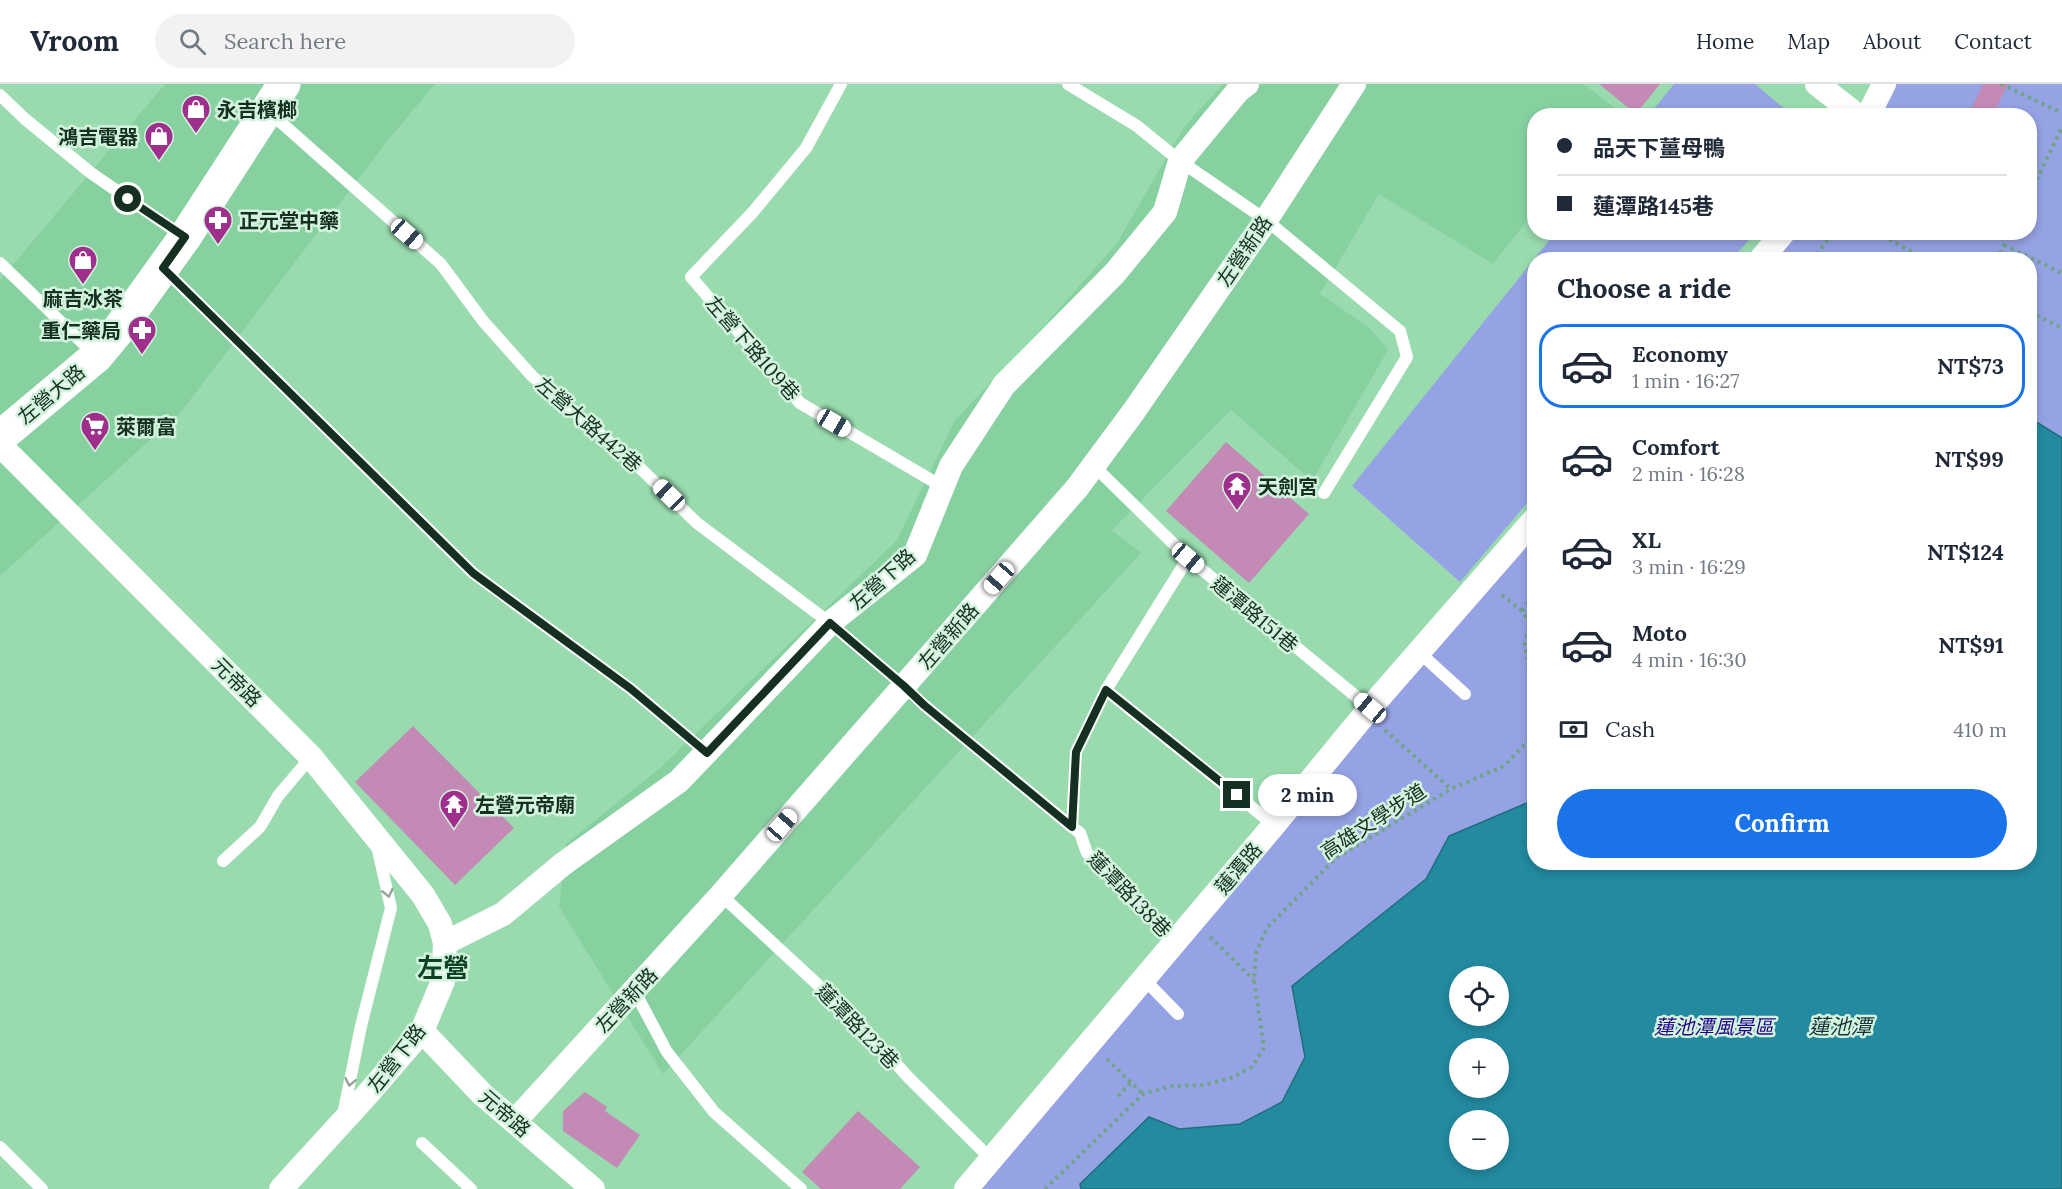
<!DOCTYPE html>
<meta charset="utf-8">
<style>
body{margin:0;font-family:Lora,"Noto Sans TC",serif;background:#f2f2f3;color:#1f2937;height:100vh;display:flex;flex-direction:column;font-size:22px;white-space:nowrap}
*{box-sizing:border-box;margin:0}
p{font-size:20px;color:#747a83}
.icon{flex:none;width:33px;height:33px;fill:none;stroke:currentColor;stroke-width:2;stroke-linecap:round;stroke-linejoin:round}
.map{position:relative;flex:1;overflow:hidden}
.panel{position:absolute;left:1527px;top:168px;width:510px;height:618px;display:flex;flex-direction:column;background:#fff;border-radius:24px;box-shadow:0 3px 9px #0003}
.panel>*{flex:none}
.top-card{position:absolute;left:1527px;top:24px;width:510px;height:132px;border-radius:24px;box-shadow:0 3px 9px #0003;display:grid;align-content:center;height:132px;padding:0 30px;background:#fff}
.tools{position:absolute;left:1449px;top:882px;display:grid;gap:12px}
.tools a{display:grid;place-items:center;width:60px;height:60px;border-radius:50%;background:#fff;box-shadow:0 3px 9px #0003;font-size:30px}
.end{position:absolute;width:27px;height:27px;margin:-14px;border:8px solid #153020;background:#fff;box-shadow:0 0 0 3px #fff}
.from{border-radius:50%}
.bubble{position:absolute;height:42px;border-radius:21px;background:#fff;box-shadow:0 3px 9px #0003;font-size:20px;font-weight:700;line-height:42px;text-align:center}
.car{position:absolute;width:18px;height:36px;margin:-18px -9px;border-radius:8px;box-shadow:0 0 4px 2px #0007;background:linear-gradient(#fff 24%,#345 0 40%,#fff 0 76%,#345 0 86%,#fff 0)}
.top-card b{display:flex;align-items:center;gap:21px;height:57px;font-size:22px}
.top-card b+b{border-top:2px solid #e0e1e3}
.top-card i{width:15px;height:15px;background:#1f2937}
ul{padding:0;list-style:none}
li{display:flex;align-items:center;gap:18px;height:84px;margin:0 12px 9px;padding:0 18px;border:3px solid transparent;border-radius:24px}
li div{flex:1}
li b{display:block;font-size:22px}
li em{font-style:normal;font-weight:700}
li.current{border-color:#1a73e8}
li>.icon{width:54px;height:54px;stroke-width:1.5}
h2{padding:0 30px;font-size:27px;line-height:72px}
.pay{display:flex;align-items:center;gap:15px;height:66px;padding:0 30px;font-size:22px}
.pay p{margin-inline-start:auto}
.button{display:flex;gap:12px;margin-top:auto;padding:12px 30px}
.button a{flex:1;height:69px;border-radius:36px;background:#1a73e8;color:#fff;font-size:24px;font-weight:700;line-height:69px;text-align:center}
header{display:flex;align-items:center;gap:36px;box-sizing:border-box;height:84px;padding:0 30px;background:#fff;border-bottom:2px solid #e0e1e3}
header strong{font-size:28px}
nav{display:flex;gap:33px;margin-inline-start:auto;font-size:21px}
.search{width:420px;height:54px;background:#f2f2f3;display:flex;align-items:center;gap:15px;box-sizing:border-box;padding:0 21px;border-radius:33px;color:#747a83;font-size:22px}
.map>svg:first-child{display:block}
.built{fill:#87d1a1}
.green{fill:#95a2e3;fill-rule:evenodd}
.water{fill:#238aa0;stroke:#1f6f7a;stroke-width:1.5;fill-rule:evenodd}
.building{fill:#c38ab6}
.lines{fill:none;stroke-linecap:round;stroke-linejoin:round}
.path{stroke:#6fa582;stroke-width:4;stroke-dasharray:3 4.5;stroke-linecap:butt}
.lane{stroke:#fff;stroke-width:12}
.street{stroke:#fff;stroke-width:24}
.secondary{stroke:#fff;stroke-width:33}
.oneway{stroke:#96a29b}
.route{stroke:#153020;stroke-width:8}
.labels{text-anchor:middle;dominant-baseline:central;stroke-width:5;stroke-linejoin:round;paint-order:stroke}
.poi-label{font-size:20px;font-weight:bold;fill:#153020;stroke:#d3f3dd;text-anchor:start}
.street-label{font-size:20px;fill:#153020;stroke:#d3f3dd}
.park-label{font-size:20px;font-style:italic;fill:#200088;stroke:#d3f3dd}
.water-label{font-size:21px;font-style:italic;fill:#16333a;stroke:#d3f3dd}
.district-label{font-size:26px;font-weight:bold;fill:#0d4125;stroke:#d3f3dd}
</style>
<header>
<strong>Vroom</strong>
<div class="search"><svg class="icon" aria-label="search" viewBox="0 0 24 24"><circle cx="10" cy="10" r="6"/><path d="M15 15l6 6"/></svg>Search here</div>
<nav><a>Home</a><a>Map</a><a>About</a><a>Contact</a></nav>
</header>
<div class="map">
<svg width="2062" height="1105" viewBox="0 0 2062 1105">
<rect width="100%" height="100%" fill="#99dbaf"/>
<g class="built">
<path d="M165 0H435L385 60 181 328 0 492V196Z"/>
<path d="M1223 0H1584L1616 25 1611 31 1534 32V128L1493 180 1379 110 1320 210 1370 244 1388 266 1312 397 1231 326 1112 446 1141 469 663 990 559 823 566 760 660 684 897 456 955 336 1045 241 1117 159 1184 43Z"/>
</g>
<g class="green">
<path d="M1674 0H1755L1792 31H1649Z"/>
<path d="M1894 0H2062V1105H972L1534 449V778H2030V176L1773 175 1796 149 2030 148V32L1878 31ZM1460 892H1498V932H1460ZM1460 964H1498V1004H1460ZM1460 1036H1498V1076H1460Z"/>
<path d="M1555 149H1755L1732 175 1534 176V411L1460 498 1352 402Z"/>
</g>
<path class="water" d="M2030 334 2062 354V1105H1081L1080 1100 1149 1033 1179 1045 1240 1040 1282 1018 1305 973 1292 902 1426 795 1449 752 1534 716V778H2030ZM1460 892H1498V932H1460ZM1460 964H1498V1004H1460ZM1460 1036H1498V1076H1460Z"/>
<g class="building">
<path d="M1599 0H1660L1636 30Z"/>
<path d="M1983 0H2008L1992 32H1968Z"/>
<path d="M1226 358 1309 430 1249 499 1166 427Z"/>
<path d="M413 642 514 744 455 801 355 698Z"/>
<path d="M585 1008 607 1023 605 1027 640 1051 617 1084 563 1047V1027Z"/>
<path d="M858 1027 920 1083 900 1105H821L802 1088Z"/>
</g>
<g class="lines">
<g class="path">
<path d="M2001 0 2062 29"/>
<path d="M2030 109 2062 43"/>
<path d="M1876 148 1927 176"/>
<path d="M2004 161 2062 189"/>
<path d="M1812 176 1834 148"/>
<path d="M1997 176 2010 148"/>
<path d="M2030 228 2062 244"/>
<path d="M1502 511 1522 527 1530 538 1525 560 1534 616"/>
<path d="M1522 527 1534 508"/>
<path d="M1385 646 1451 705"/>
<path d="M1210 853 1254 896"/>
<path d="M1107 975 1143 1010"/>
<path d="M1118 1012 1131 998"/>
<path d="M1045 1105 1143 1010 1171 1002 1203 1001 1231 994 1252 983 1264 964 1254 896 1256 869 1267 844 1336 774 1451 705 1504 682 1532 653 1534 642"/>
</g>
<g class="lane">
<path d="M841 0 806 64 753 128 691 193 800 319 943 403"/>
<path d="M1068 0 1137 42 1180 77 1266 136 1400 247 1407 273 1324 409"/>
<path d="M0 11 25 35 91 89 184 153"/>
<path d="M268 27 441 180 483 237 532 292 640 384 697 439 830 539 904 602 924 621 1072 743"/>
<path d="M0 179 96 272"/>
<path d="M164 185 473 489 631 605 707 669"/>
<path d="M1093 381 1188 474 1370 624"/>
<path d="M1420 569 1465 610"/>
<path d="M1106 606 1274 741"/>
<path d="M223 777 260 743 278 712 311 673"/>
<path d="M721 811 858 938 909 994 991 1075"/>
<path d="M1175 857 1087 769 1080 749 1072 743 1076 668 1106 606 1188 474"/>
<path d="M1143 894 1178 930"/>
<path d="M635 908 667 968 714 1028 801 1105"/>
<path d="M343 1031 361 942 391 824 377 762"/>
<path d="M422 1059 471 1105"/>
<path d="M0 1063 42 1105"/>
</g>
<g class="street">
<path d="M1817 0 1858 32"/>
<path d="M1868 32 1884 0"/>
<path d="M1760 176 1784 148"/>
<path d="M0 361 311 673 423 811 440 840 445 859"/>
<path d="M422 947 482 1010 593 1105"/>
<path d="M515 1037 721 811 1077 404 1134 327 1266 136 1354 0"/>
<path d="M281 1105 366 1012 422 947 443 897 445 859 503 830 563 780 679 697 830 539 915 471 951 382 1004 301 1115 189 1165 128 1180 77 1237 8 1247 0"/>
<path d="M966 1105 1274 741 1370 624 1534 436"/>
</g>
<path class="secondary" d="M0 353 97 272 116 249 185 153 284 0"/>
</g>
<defs><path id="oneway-chevron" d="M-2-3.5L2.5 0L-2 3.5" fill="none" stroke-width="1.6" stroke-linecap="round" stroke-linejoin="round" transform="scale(1.5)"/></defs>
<g class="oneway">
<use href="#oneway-chevron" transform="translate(388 809) rotate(77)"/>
<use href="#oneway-chevron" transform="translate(350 998) rotate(101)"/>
</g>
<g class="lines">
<path class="route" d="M128 115 185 153 163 184 473 489 631 605 707 669 830 539 904 602 924 621 1072 743 1076 668 1106 606 1237 711"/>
</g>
<defs>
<g id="shop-pin" transform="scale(1.5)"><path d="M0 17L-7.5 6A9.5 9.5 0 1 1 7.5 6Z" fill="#9f2f8d" stroke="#d3f3dd"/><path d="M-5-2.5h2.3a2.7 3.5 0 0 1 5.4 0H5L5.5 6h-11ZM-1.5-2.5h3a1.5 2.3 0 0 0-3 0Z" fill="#fff"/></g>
<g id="pharmacy-pin" transform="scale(1.5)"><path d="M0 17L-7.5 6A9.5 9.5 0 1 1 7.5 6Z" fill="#9f2f8d" stroke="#d3f3dd"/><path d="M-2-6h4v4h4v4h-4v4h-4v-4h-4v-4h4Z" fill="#fff"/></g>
<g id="supermarket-pin" transform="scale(1.5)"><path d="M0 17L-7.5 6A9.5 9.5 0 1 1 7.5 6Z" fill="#9f2f8d" stroke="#d3f3dd"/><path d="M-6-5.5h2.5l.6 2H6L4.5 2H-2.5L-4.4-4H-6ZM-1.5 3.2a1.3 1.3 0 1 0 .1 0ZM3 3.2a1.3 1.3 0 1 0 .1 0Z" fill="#fff"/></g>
<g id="temple-pin" transform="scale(1.5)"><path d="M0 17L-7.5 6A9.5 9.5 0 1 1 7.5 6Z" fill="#9f2f8d" stroke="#d3f3dd"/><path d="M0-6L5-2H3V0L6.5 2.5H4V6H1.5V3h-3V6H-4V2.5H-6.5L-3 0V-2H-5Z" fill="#fff"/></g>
</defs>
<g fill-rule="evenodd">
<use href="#shop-pin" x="196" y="25"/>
<use href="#shop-pin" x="159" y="52"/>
<use href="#pharmacy-pin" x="218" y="136"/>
<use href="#shop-pin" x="83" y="176"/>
<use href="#pharmacy-pin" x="142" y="246"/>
<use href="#supermarket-pin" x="95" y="342"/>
<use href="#temple-pin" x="1237" y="402"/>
<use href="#temple-pin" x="454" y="720"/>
</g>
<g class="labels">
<g class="poi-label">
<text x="217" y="25">永吉檳榔</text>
<text x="138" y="52" text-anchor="end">鴻吉電器</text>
<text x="239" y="136">正元堂中藥</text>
<text x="83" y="214" text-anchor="middle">麻吉冰茶</text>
<text x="121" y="246" text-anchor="end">重仁藥局</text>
<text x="116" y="342">萊爾富</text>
<text x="1258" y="402">天劍宮</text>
<text x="475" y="720">左營元帝廟</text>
</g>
<g class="street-label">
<text transform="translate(1244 167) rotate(-56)">左營新路</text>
<text transform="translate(753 264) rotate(49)">左營下路109巷</text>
<text transform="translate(51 310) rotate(-40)">左營大路</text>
<text transform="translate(589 340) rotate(41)">左營大路442巷</text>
<text transform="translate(882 495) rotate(-42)">左營下路</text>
<text transform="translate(1255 530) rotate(40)">蓮潭路151巷</text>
<text transform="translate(948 552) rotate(-49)">左營新路</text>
<text transform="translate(237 598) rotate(45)">元帝路</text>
<text transform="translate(1373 737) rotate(-33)">高雄文學步道</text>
<text transform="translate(1238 784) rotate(-50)">蓮潭路</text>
<text transform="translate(1130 810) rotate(46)">蓮潭路138巷</text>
<text transform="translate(626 916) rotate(-47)">左營新路</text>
<text transform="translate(858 942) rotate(46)">蓮潭路123巷</text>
<text transform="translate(396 974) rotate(-52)">左營下路</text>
<text transform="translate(505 1029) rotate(41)">元帝路</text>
</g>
<g class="park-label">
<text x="1714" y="942">蓮池潭風景區</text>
</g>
<g class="water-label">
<text x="1840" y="942">蓮池潭</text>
</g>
<g class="district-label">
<text x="443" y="883">左營</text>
</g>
</g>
</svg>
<div class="tools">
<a><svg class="icon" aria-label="locate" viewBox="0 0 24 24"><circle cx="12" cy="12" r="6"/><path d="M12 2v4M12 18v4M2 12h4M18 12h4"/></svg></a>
<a>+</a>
<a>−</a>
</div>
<i class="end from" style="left:128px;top:115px"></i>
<i class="end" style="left:1237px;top:711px"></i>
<div class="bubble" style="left:1258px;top:690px;width:99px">2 min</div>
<i class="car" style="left:407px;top:150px;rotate:131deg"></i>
<i class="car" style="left:834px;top:339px;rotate:120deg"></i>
<i class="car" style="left:669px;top:411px;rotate:314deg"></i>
<i class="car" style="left:1188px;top:474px;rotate:130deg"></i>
<i class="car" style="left:999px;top:494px;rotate:221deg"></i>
<i class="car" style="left:1370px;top:624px;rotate:310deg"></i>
<i class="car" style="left:782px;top:741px;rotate:41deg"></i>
<div class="top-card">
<b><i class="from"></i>品天下薑母鴨</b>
<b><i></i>蓮潭路145巷</b>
</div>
<section class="panel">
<h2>Choose a ride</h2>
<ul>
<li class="current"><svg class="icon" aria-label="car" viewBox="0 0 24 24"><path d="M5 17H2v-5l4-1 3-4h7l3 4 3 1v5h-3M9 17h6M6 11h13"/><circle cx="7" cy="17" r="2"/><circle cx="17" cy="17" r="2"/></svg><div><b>Economy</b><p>1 min · 16:27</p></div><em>NT$73</em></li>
<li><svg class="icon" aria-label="car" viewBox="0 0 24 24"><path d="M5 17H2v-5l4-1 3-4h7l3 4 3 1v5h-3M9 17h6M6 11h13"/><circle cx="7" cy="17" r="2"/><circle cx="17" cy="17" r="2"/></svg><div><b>Comfort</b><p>2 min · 16:28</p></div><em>NT$99</em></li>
<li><svg class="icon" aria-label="car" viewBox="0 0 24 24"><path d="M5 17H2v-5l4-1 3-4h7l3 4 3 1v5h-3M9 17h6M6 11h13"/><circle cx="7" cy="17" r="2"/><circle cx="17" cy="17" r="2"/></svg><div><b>XL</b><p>3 min · 16:29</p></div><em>NT$124</em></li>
<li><svg class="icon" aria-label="car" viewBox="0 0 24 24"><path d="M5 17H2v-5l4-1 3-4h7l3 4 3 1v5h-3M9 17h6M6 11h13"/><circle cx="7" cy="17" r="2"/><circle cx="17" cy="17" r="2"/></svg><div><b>Moto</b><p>4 min · 16:30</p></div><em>NT$91</em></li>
</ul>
<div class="pay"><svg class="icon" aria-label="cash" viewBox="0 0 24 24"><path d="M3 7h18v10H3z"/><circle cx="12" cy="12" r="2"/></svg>Cash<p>410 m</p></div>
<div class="button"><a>Confirm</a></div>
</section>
</div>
